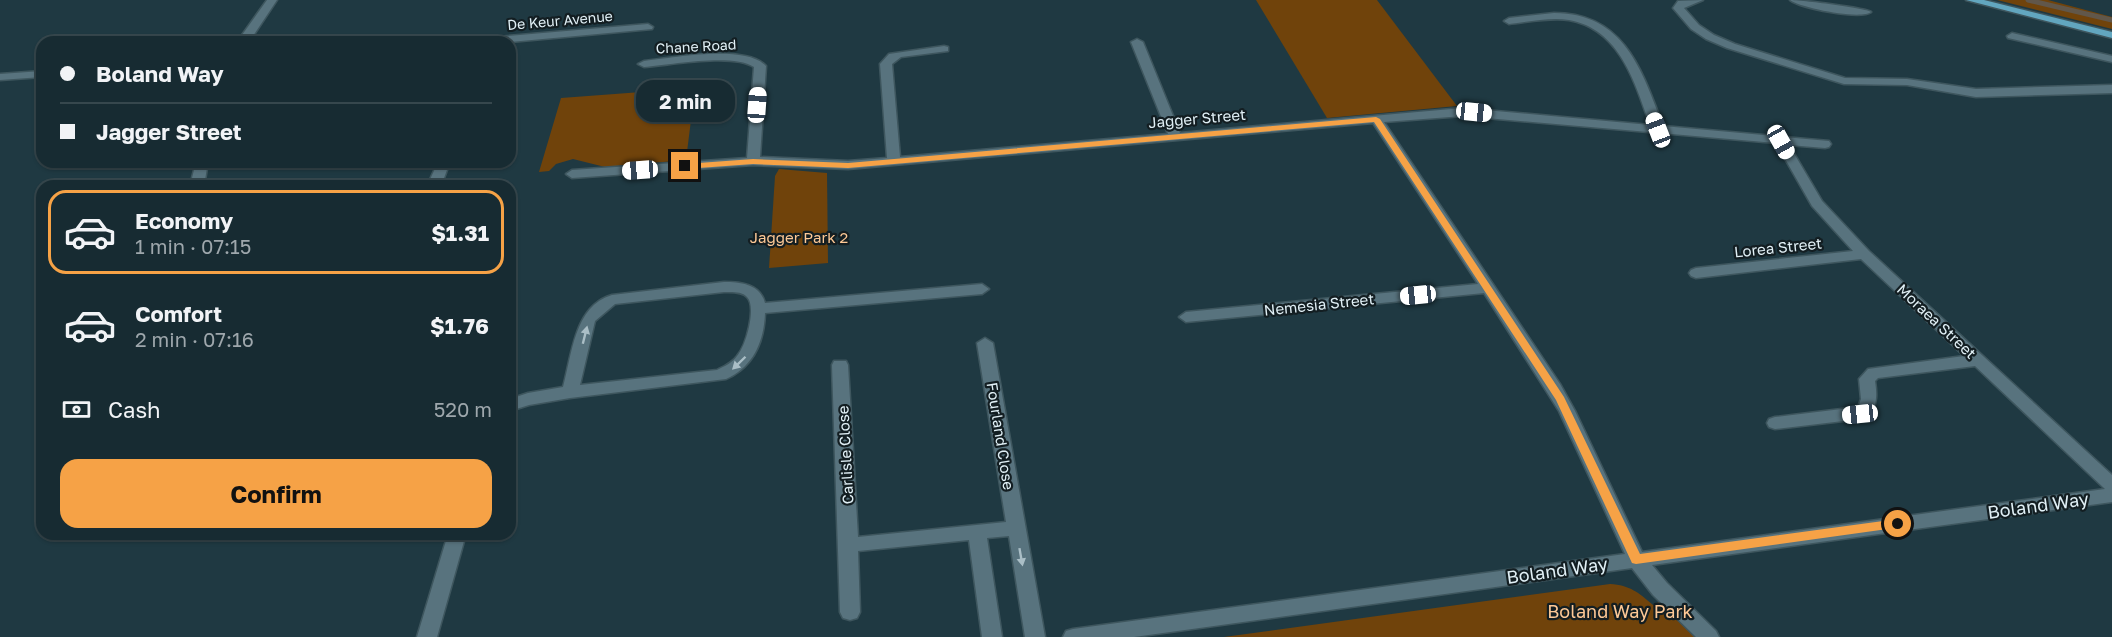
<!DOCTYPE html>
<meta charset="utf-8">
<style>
body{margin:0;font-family:"Golos Text",sans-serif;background:#20333a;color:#f1f3f6;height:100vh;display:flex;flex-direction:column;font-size:22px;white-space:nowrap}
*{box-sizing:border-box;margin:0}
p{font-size:20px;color:#9ea7ac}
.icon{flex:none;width:33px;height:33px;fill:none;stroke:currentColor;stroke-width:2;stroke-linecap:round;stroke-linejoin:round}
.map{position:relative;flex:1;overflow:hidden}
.details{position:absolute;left:36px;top:180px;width:480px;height:360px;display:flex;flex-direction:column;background:#172b32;border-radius:18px;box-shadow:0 2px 4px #0004,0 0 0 2px #36474d}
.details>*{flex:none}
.hud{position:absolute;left:36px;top:36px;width:480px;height:132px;border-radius:18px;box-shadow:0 2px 4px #0004,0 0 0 2px #36474d;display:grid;align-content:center;height:132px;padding:0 24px;background:#172b32}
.end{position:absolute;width:27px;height:27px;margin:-14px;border:8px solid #f6a246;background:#111;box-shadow:0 0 0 3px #111}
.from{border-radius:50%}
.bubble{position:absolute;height:42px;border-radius:18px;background:#172b32;box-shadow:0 2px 4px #0004,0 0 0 2px #36474d;font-size:20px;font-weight:700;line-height:42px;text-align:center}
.car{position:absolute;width:18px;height:36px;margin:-18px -9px;border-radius:8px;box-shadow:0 0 4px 2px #0007;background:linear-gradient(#fff 24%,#345 0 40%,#fff 0 76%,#345 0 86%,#fff 0)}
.hud b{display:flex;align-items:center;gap:21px;height:57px;font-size:22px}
.hud b+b{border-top:2px solid #36474d}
.hud i{width:15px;height:15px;background:#f1f3f6}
ul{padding:10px 0 0;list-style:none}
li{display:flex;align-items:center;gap:18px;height:84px;margin:0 12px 9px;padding:0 12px;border:3px solid transparent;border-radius:18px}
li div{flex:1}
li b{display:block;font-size:22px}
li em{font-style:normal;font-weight:700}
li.on{border-color:#f6a246}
li>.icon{width:54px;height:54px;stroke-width:1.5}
.pay{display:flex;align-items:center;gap:15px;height:66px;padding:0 24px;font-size:22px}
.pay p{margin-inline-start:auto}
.cta{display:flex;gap:12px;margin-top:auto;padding:12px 24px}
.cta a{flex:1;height:69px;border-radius:18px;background:#f6a246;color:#111;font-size:24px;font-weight:700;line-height:69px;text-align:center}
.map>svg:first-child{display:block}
.green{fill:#70430b}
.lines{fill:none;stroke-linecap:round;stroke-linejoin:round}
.stream{stroke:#61574a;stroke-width:5}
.minor-casing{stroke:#3e565e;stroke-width:3}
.major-casing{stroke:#3e565e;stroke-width:3}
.minor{fill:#58737e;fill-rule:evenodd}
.major{fill:#62a6bf;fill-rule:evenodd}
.oneway{fill:#aabec6}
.route{fill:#f6a246}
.labels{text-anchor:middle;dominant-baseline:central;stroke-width:4.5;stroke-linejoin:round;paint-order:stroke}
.far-street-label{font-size:14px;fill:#e1f0f6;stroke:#131e22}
.street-label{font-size:15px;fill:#e1f0f6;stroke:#131e22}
.park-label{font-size:15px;fill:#fec996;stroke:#131e22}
.near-street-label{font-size:18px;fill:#e1f0f6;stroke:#131e22}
.near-park-label{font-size:18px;fill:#fec996;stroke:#131e22}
</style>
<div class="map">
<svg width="2112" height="637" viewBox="0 0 2112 637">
<rect width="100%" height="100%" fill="#1f3942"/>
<g class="green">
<path d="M1256 0H1377L1457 106 1327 118Z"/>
<path d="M1997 0H2048L2112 17V29Z"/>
<path d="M695 88 686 160 605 167 573 159 556 164 549 171 539 172 561 98Z"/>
<path d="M779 169 827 173 828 263 769 268 775 176Z"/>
<path d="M1610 584C1630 585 1639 593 1653 605L1659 602 1695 637H1224Z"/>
</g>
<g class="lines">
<path class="stream" d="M2028 0 2112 20"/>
<g class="minor-casing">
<g id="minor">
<path d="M267 0H277L249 42H237Z"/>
<path d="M1703 0 1684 8 1699 25 1714 35 1735 44 1845 78 1907 79 1976 89 2112 85V93L1976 97 1907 85 1844 84 1727 48 1706 39 1691 29 1673 8 1678 1Z"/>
<path d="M1790 0C1800 0 1866 8 1871 12 1860 20 1801 8 1790 0Z"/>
<path d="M1554 13C1624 13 1642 70 1663 126L1829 141 1831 144 1829 147 1825 148 1789 145 1822 201 1869 251 2112 475V502L1652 565 1667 583 1716 631 1719 637H1696L1653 595 1632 568 1134 637H1063L1066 631 1073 629 1625 554 1559 411 1484 293 1186 322 1179 317 1186 312 1478 284 1373 123 848 169 753 165 572 178 566 174 572 170 747 158 754 67C732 53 671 65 644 67L638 64 644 61C673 58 745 44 766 66L760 157 848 161 887 158 880 64 889 54 944 46 948 47V51L901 57 892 64 900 157 1168 134 1131 42 1137 39 1143 42 1180 133 1463 108 1650 125C1635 83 1620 29 1569 20 1550 17 1528 22 1509 24L1504 21 1509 18ZM1463 116 1776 143 1812 206 1853 251 1696 268 1691 270 1689 273 1691 276 1696 278 1861 259 1964 356 1868 369 1859 379 1861 399 1858 407 1775 417 1769 419 1767 423 1769 427 1775 429 1860 419 1871 415C1877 403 1877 394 1875 381L1878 378 1975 366 2105 489 1642 552 1575 411 1560 384 1384 122Z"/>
<path d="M648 24 653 27 652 29 510 42H468L474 39Z"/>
<path d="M2012 33 2112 56V62L2008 38 2007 36Z"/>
<path d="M42 71V77L0 80V74Z"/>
<path d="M196 162H208L204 186H190Z"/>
<path d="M438 162H450L441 186H427Z"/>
<path d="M724 282C741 282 760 284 765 303L982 284 989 289 982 294 765 313C764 342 753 367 726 379L570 398 529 405 510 411V399L528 393 563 387C572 355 574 306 612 295ZM724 292C731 292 742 291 747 297 757 307 746 346 737 356 732 363 725 366 717 370L580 385 595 321 615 304Z"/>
<path d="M985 338 993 343 1045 637H1025L1009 536 987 538 1002 637H982L969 540 858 551 860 612 857 618 850 620 843 618 840 612 832 365 834 361H846L848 365 858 537 1006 522 977 343Z"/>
<path d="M448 534H466L437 637H417Z"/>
</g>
</g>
<g class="major-casing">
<path id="major" d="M1966 0H1984L2112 32V38Z"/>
</g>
<use href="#minor" class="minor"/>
<use href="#major" class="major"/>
</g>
<defs><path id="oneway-solid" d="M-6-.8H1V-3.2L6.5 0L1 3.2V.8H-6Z" transform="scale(1.5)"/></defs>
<g class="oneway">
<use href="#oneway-solid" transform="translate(585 335) rotate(-76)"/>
<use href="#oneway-solid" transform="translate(739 363) rotate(136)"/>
<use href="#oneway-solid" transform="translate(1021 557) rotate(80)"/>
</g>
<path class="route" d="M1376 117 1380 119 1564 397 1640 554 1898 519 1904 524 1902 527 1636 564 1632 563 1556 400 1374 122 848 168 753 164 685 169 681 166 685 164 753 159 848 163Z"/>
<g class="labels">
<g class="far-street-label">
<text transform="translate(560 20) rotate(-5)">De Keur Avenue</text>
<text transform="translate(696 46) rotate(-3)">Chane Road</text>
</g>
<g class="street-label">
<text transform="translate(1197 118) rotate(-5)">Jagger Street</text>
<text transform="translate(1778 247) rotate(-6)">Lorea Street</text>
<text transform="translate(1319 304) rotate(-6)">Nemesia Street</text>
<text transform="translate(1937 321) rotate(43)">Moraea Street</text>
<text transform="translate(1001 436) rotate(81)">Fourland Close</text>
<text transform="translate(845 455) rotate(-93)">Carlisle Close</text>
</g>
<g class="park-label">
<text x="799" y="237">Jagger Park 2</text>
</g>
<g class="near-street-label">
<text transform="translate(2038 505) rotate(-8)">Boland Way</text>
<text transform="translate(1557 570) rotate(-8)">Boland Way</text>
</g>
<g class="near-park-label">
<text x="1620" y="611">Boland Way Park</text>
</g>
</g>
</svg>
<i class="end from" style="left:1898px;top:524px"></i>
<i class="end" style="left:685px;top:166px"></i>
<div class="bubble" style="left:636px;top:80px;width:99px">2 min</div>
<i class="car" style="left:757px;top:105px;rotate:4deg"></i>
<i class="car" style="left:1474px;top:112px;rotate:96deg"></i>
<i class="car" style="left:1658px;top:130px;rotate:339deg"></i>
<i class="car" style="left:1781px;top:142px;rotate:151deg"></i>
<i class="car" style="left:640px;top:170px;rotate:266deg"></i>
<i class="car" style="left:1418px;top:295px;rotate:264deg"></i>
<i class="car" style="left:1860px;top:414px;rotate:264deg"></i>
<div class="hud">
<b><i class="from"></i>Boland Way</b>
<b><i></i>Jagger Street</b>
</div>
<section class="details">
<ul>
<li class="on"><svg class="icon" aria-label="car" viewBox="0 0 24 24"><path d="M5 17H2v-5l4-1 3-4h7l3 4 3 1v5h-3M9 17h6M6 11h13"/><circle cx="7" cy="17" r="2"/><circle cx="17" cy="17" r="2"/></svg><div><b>Economy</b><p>1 min · 07:15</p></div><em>$1.31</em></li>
<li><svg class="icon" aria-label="car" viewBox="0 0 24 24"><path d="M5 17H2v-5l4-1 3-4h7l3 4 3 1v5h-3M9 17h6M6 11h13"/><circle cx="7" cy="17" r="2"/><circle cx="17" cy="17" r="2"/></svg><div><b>Comfort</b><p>2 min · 07:16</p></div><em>$1.76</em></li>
</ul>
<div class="pay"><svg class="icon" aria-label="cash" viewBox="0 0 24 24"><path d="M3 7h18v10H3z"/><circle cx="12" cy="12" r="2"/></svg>Cash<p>520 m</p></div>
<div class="cta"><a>Confirm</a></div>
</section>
</div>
